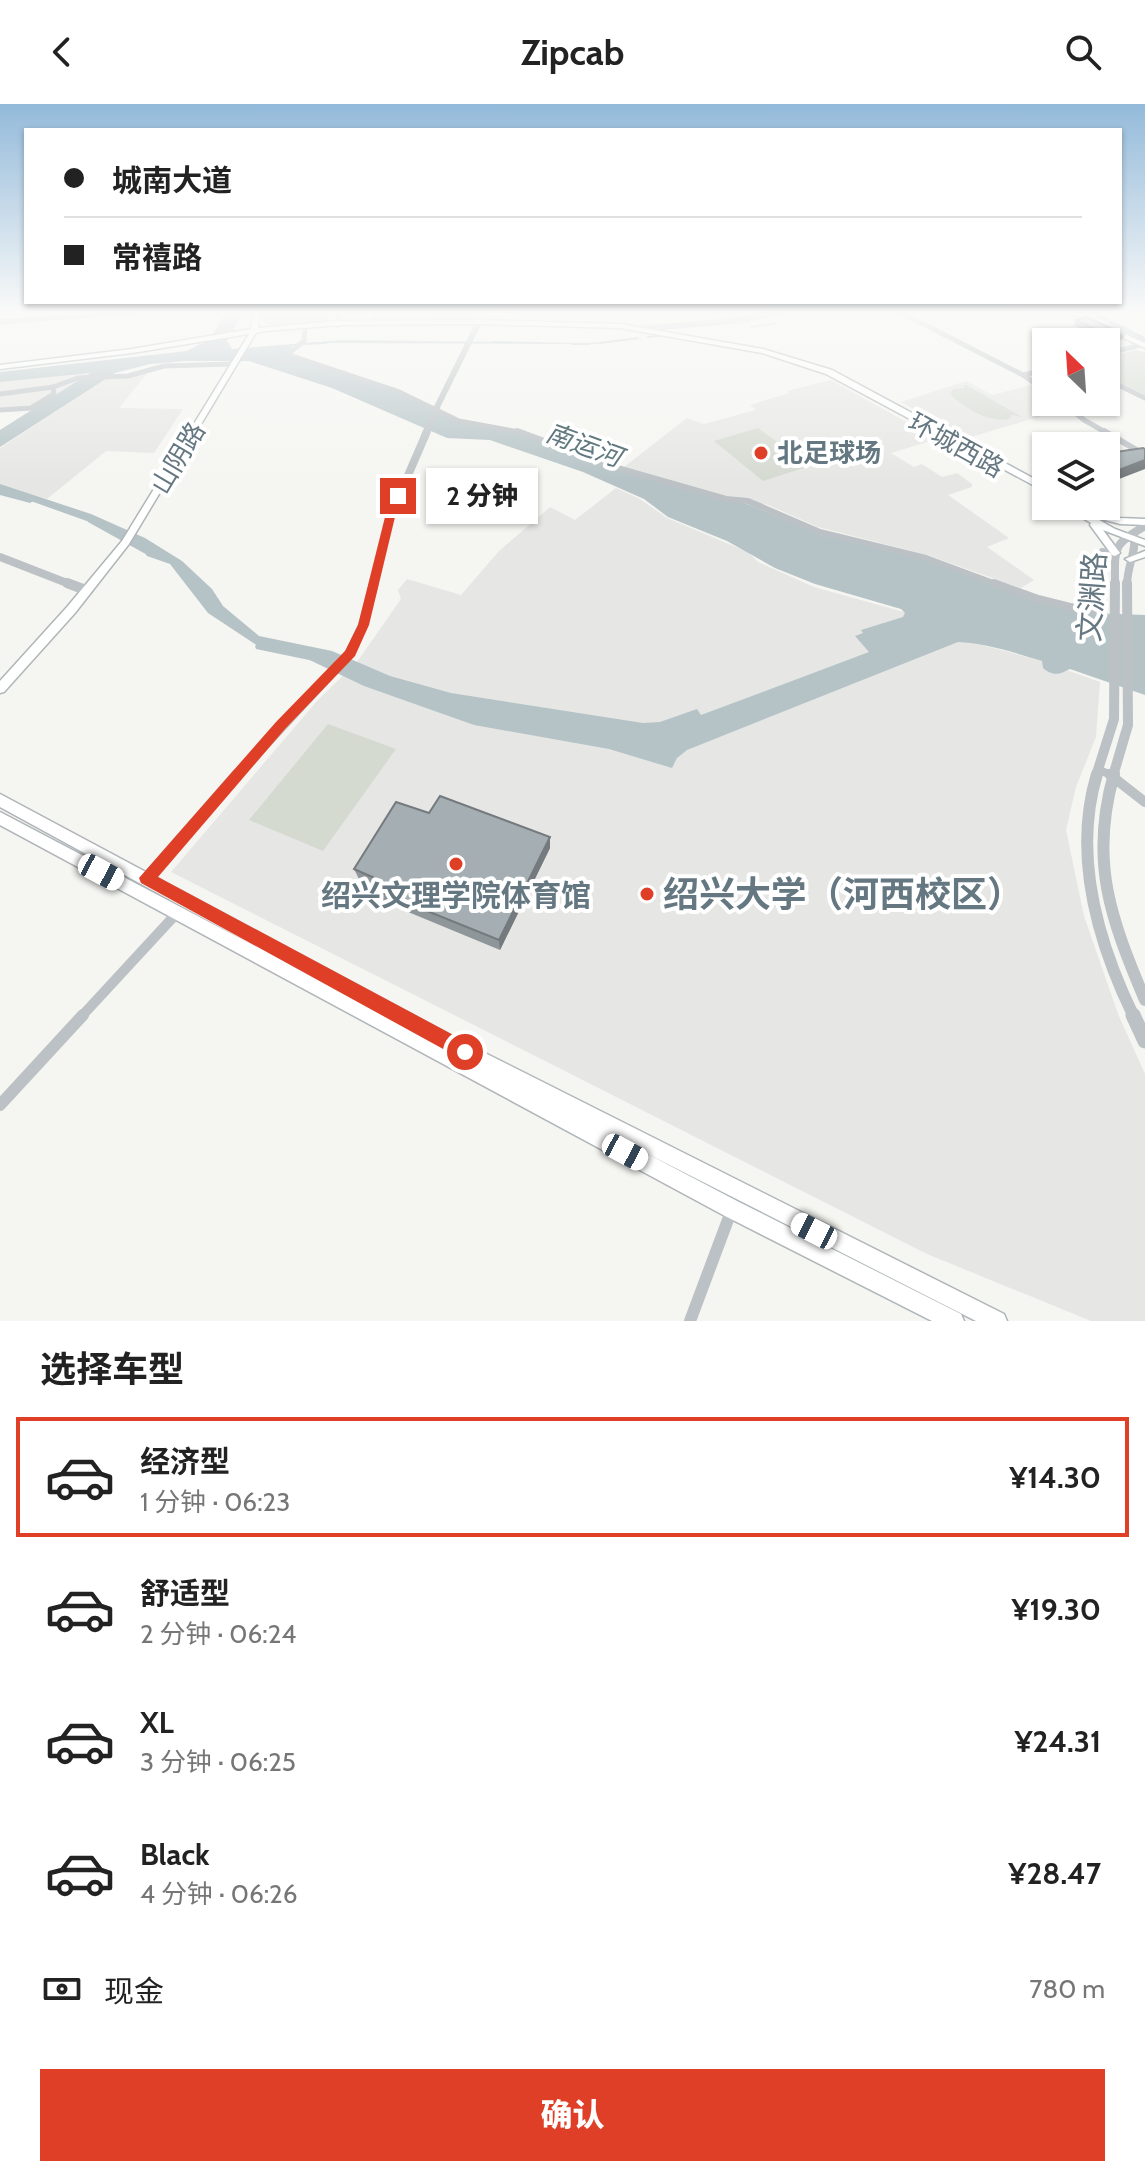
<!DOCTYPE html>
<html lang="zh">
<meta charset="utf-8">
<style>
body{margin:0;font-family:Cabin,"Noto Sans SC",sans-serif;background:#f6f6f6;color:#222;height:100vh;display:flex;flex-direction:column;font-size:30px;white-space:nowrap}
*{box-sizing:border-box;margin:0}
p{font-size:26px;color:#767676}
.icon{flex:none;width:44px;height:44px;fill:none;stroke:currentColor;stroke-width:2;stroke-linecap:round;stroke-linejoin:round}
.map{position:relative;height:1217px;overflow:hidden}
.drawer{display:flex;flex-direction:column;background:#fff;flex:1}
.drawer>*{flex:none}
.guide{position:absolute;left:24px;top:24px;width:1098px;height:176px;border-radius:0px;box-shadow:0 2px 6px #0004;display:grid;align-content:center;height:176px;padding:0 40px;background:#fff}
.needle{width:52px;rotate:335deg}
.tools{position:absolute;left:1032px;top:224px;display:grid;gap:16px}
.tools a{display:grid;place-items:center;width:88px;height:88px;border-radius:0px;background:#fff;box-shadow:0 2px 6px #0004;font-size:40px}
.end{position:absolute;width:36px;height:36px;margin:-18px;border:10px solid #df3f27;background:#fff;box-shadow:0 0 0 4px #fff}
.from{border-radius:50%}
.bubble{position:absolute;height:56px;border-radius:0px;background:#fff;box-shadow:0 2px 6px #0004;font-size:26px;font-weight:800;line-height:56px;text-align:center}
.car{position:absolute;width:24px;height:48px;margin:-24px -12px;border-radius:10px;box-shadow:0 0 6px 2px #0007;background:linear-gradient(#fff 24%,#345 0 40%,#fff 0 76%,#345 0 86%,#fff 0)}
.guide b{display:flex;align-items:center;gap:28px;height:76px;font-size:30px}
.guide b+b{border-top:2px solid #e0e0e0}
.guide i{width:20px;height:20px;background:#222}
ul{padding:0;list-style:none}
li{display:flex;align-items:center;gap:24px;height:120px;margin:0 16px 12px;padding:0 24px;border:4px solid transparent;border-radius:0px}
li div{flex:1}
li b{display:block;font-size:30px}
li em{font-style:normal;font-weight:800}
li.active{border-color:#df3f27}
li>.icon{width:72px;height:72px;stroke-width:1.5}
h2{padding:0 40px;font-size:36px;line-height:96px}
.pay{display:flex;align-items:center;gap:20px;height:88px;padding:0 40px;font-size:30px}
.pay p{margin-inline-start:auto}
.cta{display:flex;gap:16px;margin-top:auto;padding:16px 40px}
.cta a{flex:1;height:92px;border-radius:0px;background:#df3f27;color:#fff;font-size:32px;font-weight:800;line-height:92px;text-align:center}
header{display:flex;justify-content:space-between;align-items:center;height:104px;padding:0 40px;background:#fff;font-size:36px;font-weight:800}
.map>svg:first-child{display:block}
.built{fill:#e6e6e5}
.green{fill:#d5dad1}
.water{fill:#b5c3c6}
.lines{fill:none;stroke-linecap:round;stroke-linejoin:round}
.stream{stroke:#b5c3c6;stroke-width:2}
.river{fill:#b5c3c6;fill-rule:evenodd}
.secondary-casing{stroke:#b0b7ba;stroke-width:3}
.primary-casing{stroke:#afb5b8;stroke-width:3}
.minor-far4{stroke:#bbc1c4;stroke-width:5}
.minor-far3{stroke:#bbc1c4;stroke-width:6}
.minor-far2{stroke:#bbc1c4;stroke-width:8}
.minor-far1{stroke:#bbc1c4;stroke-width:10}
.minor{stroke:#bbc1c4;stroke-width:12}
.tertiary-far4{stroke:#bbc1c4;stroke-width:6}
.tertiary-far3{stroke:#bbc1c4;stroke-width:8}
.tertiary-far2{stroke:#bbc1c4;stroke-width:10}
.tertiary-far1{stroke:#bbc1c4;stroke-width:12}
.tertiary{stroke:#bbc1c4;stroke-width:15}
.secondary{fill:#fff;fill-rule:evenodd}
.primary{fill:#fff;fill-rule:evenodd}
.tertiary-bridge-far1{stroke:#bbc1c4;stroke-width:6}
.tertiary-bridge{stroke:#bbc1c4;stroke-width:8}
.wall{fill:#8e969a}
.shaded-wall{fill:#747a7d}
.building{fill:#a5afb3;stroke:#747a7d;stroke-width:2}
.route{fill:#df3f27}
.poi-dot{fill:#df3f27;stroke:#fff;stroke-width:3}
.labels{text-anchor:middle;dominant-baseline:central;stroke-width:8;stroke-linejoin:round;paint-order:stroke}
.far-water-label{font-size:26px;font-style:italic;fill:#607a7f;stroke:#fff}
.far-street-label{font-size:26px;fill:#657882;stroke:#fff}
.far-poi-label{font-size:26px;font-weight:bold;fill:#657882;stroke:#fff;text-anchor:start}
.street-label{font-size:30px;fill:#657882;stroke:#fff}
.poi-label{font-size:30px;font-weight:bold;fill:#657882;stroke:#fff}
.near-poi-label{font-size:36px;font-weight:bold;fill:#657882;stroke:#fff;text-anchor:start}
</style>
<header><svg class="icon" aria-label="back" viewBox="0 0 24 24"><path d="M15 5l-7 7 7 7"/></svg>Zipcab<svg class="icon" aria-label="search" viewBox="0 0 24 24"><circle cx="10" cy="10" r="6"/><path d="M15 15l6 6"/></svg></header>
<div class="map">
<svg width="1145" height="1217" viewBox="0 0 1145 1217">
<rect width="100%" height="100%" fill="#f5f5f1"/>
<g class="built">
<path d="M379 208H478L473 215 379 216Z"/>
<path d="M149 267 119 304 183 305 154 349 106 347 47 395 0 382V344L105 275Z"/>
<path d="M75 269 88 270 32 306 0 307V278Z"/>
<path d="M831 276 937 335 891 349 914 363 922 360 942 373 957 369 972 380V383L948 391 1009 434 987 443 1034 476 1021 484 927 451 818 423 768 401 721 393 624 363 687 314 704 320 756 306 750 301 789 289 787 287Z"/>
<path d="M966 277 992 291 1032 281 1046 290V298H1057L1065 305 967 334 901 298Z"/>
<path d="M616 384 640 395 667 414 748 448 758 458 814 483 904 508 964 536 1038 556 1100 578 1096 633 1076 683 1066 726 1084 812 1118 910 1145 970V1217H1091L927 1150 171 768 317 597 357 558 401 495 398 486 407 475 461 491 499 447 550 403 575 416Z"/>
</g>
<g class="green">
<path d="M260 208H335L331 217 269 221 260 216Z"/>
<path d="M1135 246 1145 248V291L1106 272V254Z"/>
<path d="M963 281H966L1022 313 1012 311 1009 315C989 319 964 304 950 290L953 285 965 284Z"/>
<path d="M758 324 810 362 763 377 714 337Z"/>
<path d="M328 620 396 645 323 747 249 716Z"/>
</g>
<path class="water" d="M226 208H244L227 237 232 245 340 236 588 239 651 234 593 240 314 239 292 242 288 248 393 287 454 316 506 325 588 353 750 401 821 431 924 454 1088 509 1145 511V591L1070 565C1060 570 1054 573 1043 564L1042 557C1015 549 986 539 958 538L687 646 677 654 672 664 609 645 474 621 364 582 295 549 261 544 208 509 170 460 147 452 140 440 98 421 0 386V380L91 410 145 434 182 457 212 485 223 502 259 532 332 547 390 572 451 589 643 619 660 618 697 605 701 611 869 548 855 532 863 529 861 526 903 513 905 509 901 505 815 480 775 464 727 437 668 413 644 395 583 368 490 336 447 334 332 284 249 257H186L150 260 115 269 0 343V326L90 269 0 278V268L187 247 210 235Z"/>
<g class="lines">
<g class="stream">
<path d="M751 223 777 219"/>
<path d="M648 233 666 231"/>
<path d="M492 238 542 239"/>
<path d="M600 239 638 234"/>
<path d="M305 240 326 239"/>
<path d="M572 240H590"/>
</g>
<g class="river">
<path d="M1086 208H1096L1145 233V238Z"/>
<path d="M0 385 34 394 35 396 30 399 0 391Z"/>
<path d="M92 413 159 447 161 450 159 453H151L88 418V414Z"/>
<path d="M261 537 314 547 321 552 314 557 256 545 255 542Z"/>
</g>
<g class="secondary-casing">
<g id="secondary">
<path d="M253 208H259L258 224 339 217 479 216 620 220 763 245 832 266 1046 381V388L826 270 762 249 620 224 479 220 339 221 266 227 132 249 0 265V261L132 245 251 225Z"/>
<path d="M1062 402H1074L1088 410 1093 407 1120 414 1145 415V421L1120 420 1094 413 1115 425 1145 436V442L1103 426 1120 449 1115 452 1112 451 1090 421 1091 419Z"/>
<path d="M1145 447V453L1130 458 1125 455Z"/>
</g>
</g>
<g class="primary-casing">
<g id="primary">
<path d="M1068 208H1076L1145 239V244Z"/>
<path d="M254 225 257 227 129 440 75 509 4 588 0 589V577L67 503 122 437 251 227Z"/>
<path d="M0 690 471 942 1004 1210 1007 1217H976L640 1046 739 1098 961 1210 964 1217H932L725 1112 0 721V708L264 847 0 703Z"/>
</g>
</g>
<g class="minor-far4">
<path d="M375 208V218"/>
<path d="M727 208 741 216"/>
<path d="M900 208 1023 271 1046 287"/>
<path d="M0 218 135 208"/>
<path d="M305 224 304 237 289 249 292 252 397 287 459 317 524 329"/>
<path d="M1106 250 1145 240"/>
<path d="M1023 271 1046 266"/>
<path d="M1106 275 1145 294"/>
<path d="M0 290 53 283 78 274 128 272 164 262 232 260"/>
<path d="M1063 298 1084 316 1107 329"/>
<path d="M0 306 31 304 54 290 53 283"/>
</g>
<g class="minor-far3">
<path d="M517 327 621 365 726 395 748 397 820 428 926 454 999 481"/>
<path d="M1104 327 1145 351"/>
<path d="M1101 481 1102 447 1115 449"/>
</g>
<g class="minor-far2">
<path d="M994 479 1038 495 1086 507 1094 506 1102 479"/>
<path d="M1099 666 1114 672"/>
</g>
<g class="minor-far1">
<path d="M1109 670 1145 698"/>
<path d="M81 913 177 809"/>
</g>
<g class="minor">
<path d="M0 1001 83 911"/>
<path d="M690 1217 732 1105"/>
</g>
<g class="tertiary-far4">
<path d="M338 221 339 208"/>
<path d="M639 225 741 216 780 208"/>
<path d="M437 303 479 218"/>
</g>
<g class="tertiary-far3">
<path d="M0 453 72 481"/>
<path d="M373 481 390 413 425 332"/>
<path d="M1115 481C1115 443 1112 441 1145 422"/>
<path d="M1127 481C1127 462 1137 447 1134 430"/>
</g>
<g class="tertiary-far2">
<path d="M67 479 83 485"/>
<path d="M236 672 350 549 363 521 374 479"/>
<path d="M1096 672 1114 615 1115 479"/>
<path d="M1113 672 1128 621 1127 479"/>
</g>
<g class="tertiary-far1">
<path d="M1097 670C1072 752 1098 839 1134 913"/>
<path d="M1114 670C1089 758 1111 815 1145 896"/>
<path d="M147 774 238 670"/>
</g>
<path class="tertiary" d="M1133 911 1145 937"/>
<use href="#secondary" class="secondary"/>
<use href="#primary" class="primary"/>
<path class="tertiary-bridge-far1" d="M426 329 437 303"/>
<path class="tertiary-bridge" d="M425 332 427 327"/>
</g>
<g class="wall">
<path d="M1086 213 1125 231 1122 236 1107 229 1095 232 1073 221 1076 216Z"/>
<path d="M429 709 550 744 500 846 384 798 380 788 381 785 359 775 354 765Z"/>
</g>
<g class="shaded-wall">
<path d="M1110 224 1107 229 1095 232 1097 226Z"/>
<path d="M1145 356V365L1106 380V371Z"/>
<path d="M550 733V744L500 846 499 836Z"/>
</g>
<g class="building">
<path d="M1086 213 1110 224 1097 226 1076 216Z"/>
<path d="M1143 344 1145 345V356L1106 371V346L1116 348Z"/>
<path d="M440 692 550 733 499 836 380 788 386 779 354 765 396 698 429 709Z"/>
</g>
<linearGradient id="sky" x2="0" y2="1"><stop stop-color="#93bada"/><stop offset="0.55" stop-color="#fafaf9"/><stop offset="1" stop-color="#fafaf9" stop-opacity="0"/></linearGradient>
<rect width="1145" height="378" fill="url(#sky)"/>
<path class="route" d="M398 389 403 392 395 413 369 521 355 552 285 625 158 773 472 941 474 948 472 954 465 957 141 779 139 774 276 618 345 547 358 521 385 413 393 392Z"/>
<g class="poi-dot">
<circle cx="761" cy="349" r="8"/>
<circle cx="456" cy="760" r="8"/>
<circle cx="647" cy="790" r="8"/>
</g>
<g class="labels">
<g class="far-water-label">
<text transform="translate(584 341) rotate(20)">南运河</text>
</g>
<g class="far-street-label">
<text transform="translate(956 341) rotate(29)">环城西路</text>
<text transform="translate(178 354) rotate(-59)">山阴路</text>
</g>
<g class="far-poi-label">
<text x="777" y="349">北足球场</text>
</g>
<g class="street-label">
<text transform="translate(1092 493) rotate(-86)">文渊路</text>
</g>
<g class="poi-label">
<text x="456" y="791">绍兴文理学院体育馆</text>
</g>
<g class="near-poi-label">
<text x="663" y="790">绍兴大学（河西校区）</text>
</g>
</g>
</svg>
<div class="tools">
<a><svg class="needle" viewBox="-14 -14 28 28"><path d="M0-13l5 13h-10z" fill="#e53935"/><path d="M0 13l5-13h-10z" fill="#767676"/></svg></a>
<a><svg class="icon" aria-label="layers" viewBox="0 0 24 24"><path d="M12 4l9 5-9 5-9-5zM3 14l9 5 9-5"/></svg></a>
</div>
<i class="end from" style="left:465px;top:948px"></i>
<i class="end" style="left:398px;top:392px"></i>
<div class="bubble" style="left:426px;top:364px;width:112px">2 分钟</div>
<i class="car" style="left:101px;top:768px;rotate:118deg"></i>
<i class="car" style="left:625px;top:1048px;rotate:118deg"></i>
<i class="car" style="left:814px;top:1127px;rotate:297deg"></i>
<div class="guide">
<b><i class="from"></i>城南大道</b>
<b><i></i>常禧路</b>
</div>
</div>
<section class="drawer">
<h2>选择车型</h2>
<ul>
<li class="active"><svg class="icon" aria-label="car" viewBox="0 0 24 24"><path d="M5 17H2v-5l4-1 3-4h7l3 4 3 1v5h-3M9 17h6M6 11h13"/><circle cx="7" cy="17" r="2"/><circle cx="17" cy="17" r="2"/></svg><div><b>经济型</b><p>1 分钟 · 06:23</p></div><em>¥14.30</em></li>
<li><svg class="icon" aria-label="car" viewBox="0 0 24 24"><path d="M5 17H2v-5l4-1 3-4h7l3 4 3 1v5h-3M9 17h6M6 11h13"/><circle cx="7" cy="17" r="2"/><circle cx="17" cy="17" r="2"/></svg><div><b>舒适型</b><p>2 分钟 · 06:24</p></div><em>¥19.30</em></li>
<li><svg class="icon" aria-label="car" viewBox="0 0 24 24"><path d="M5 17H2v-5l4-1 3-4h7l3 4 3 1v5h-3M9 17h6M6 11h13"/><circle cx="7" cy="17" r="2"/><circle cx="17" cy="17" r="2"/></svg><div><b>XL</b><p>3 分钟 · 06:25</p></div><em>¥24.31</em></li>
<li><svg class="icon" aria-label="car" viewBox="0 0 24 24"><path d="M5 17H2v-5l4-1 3-4h7l3 4 3 1v5h-3M9 17h6M6 11h13"/><circle cx="7" cy="17" r="2"/><circle cx="17" cy="17" r="2"/></svg><div><b>Black</b><p>4 分钟 · 06:26</p></div><em>¥28.47</em></li>
</ul>
<div class="pay"><svg class="icon" aria-label="cash" viewBox="0 0 24 24"><path d="M3 7h18v10H3z"/><circle cx="12" cy="12" r="2"/></svg>现金<p>780 m</p></div>
<div class="cta"><a>确认</a></div>
</section>
